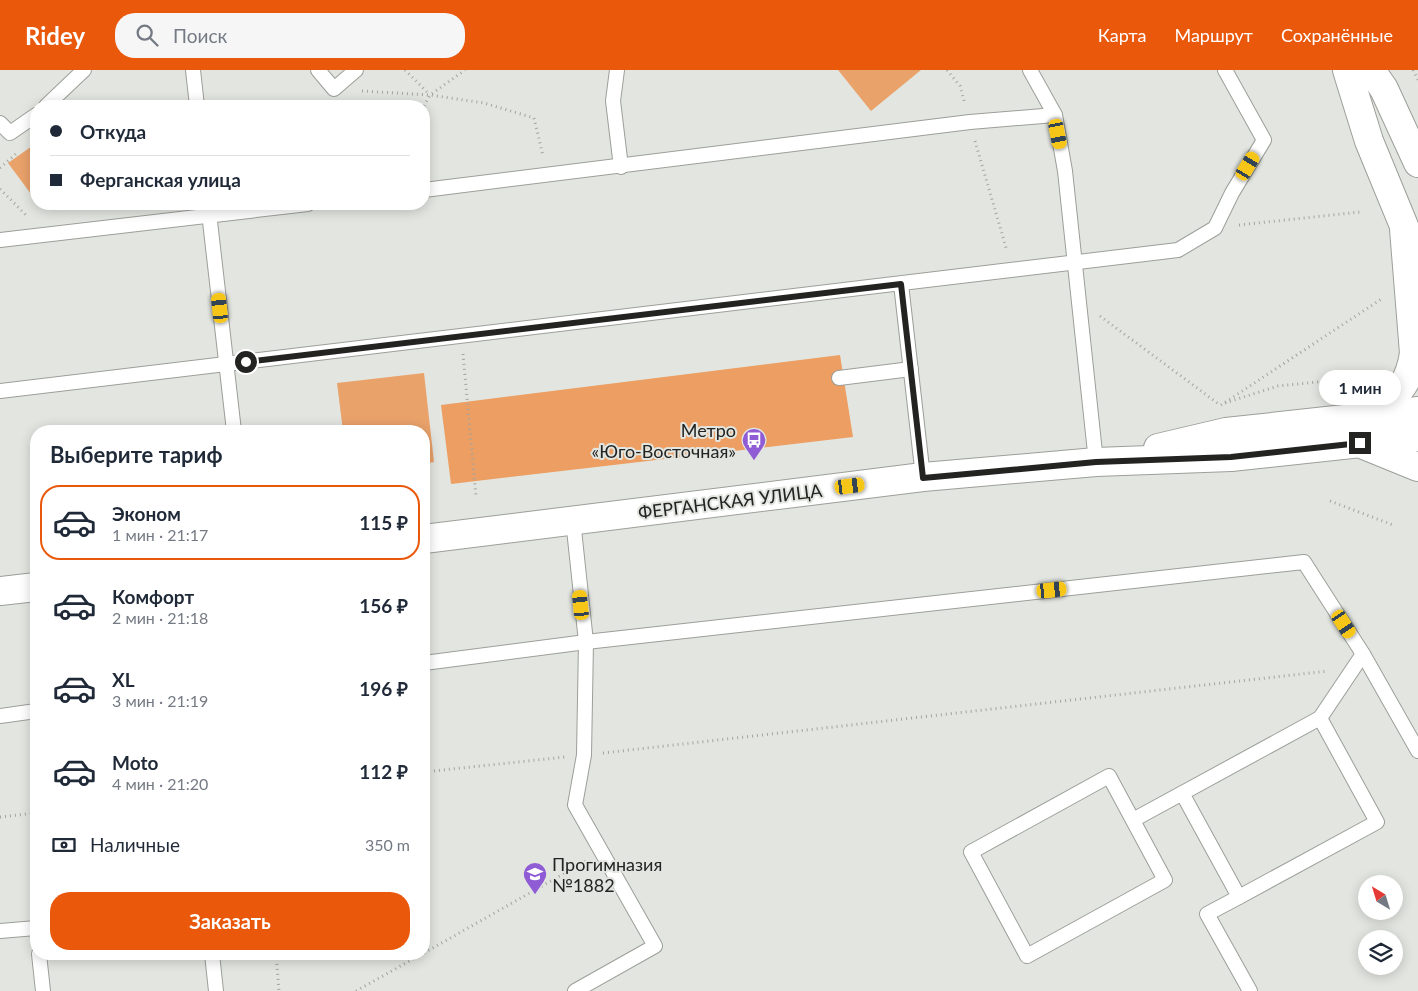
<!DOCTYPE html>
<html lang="ru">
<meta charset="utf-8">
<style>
body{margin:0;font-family:Lato,sans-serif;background:#f6f6f7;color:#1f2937;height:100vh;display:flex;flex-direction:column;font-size:19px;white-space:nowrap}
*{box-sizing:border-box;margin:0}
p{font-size:16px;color:#747a83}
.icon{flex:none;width:28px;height:28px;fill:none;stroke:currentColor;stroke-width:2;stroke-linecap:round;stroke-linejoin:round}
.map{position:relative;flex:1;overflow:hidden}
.details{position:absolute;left:30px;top:355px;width:400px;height:535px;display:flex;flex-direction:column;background:#fff;border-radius:20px;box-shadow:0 2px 12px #0003}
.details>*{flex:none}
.hud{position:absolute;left:30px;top:30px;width:400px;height:110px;border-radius:20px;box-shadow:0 2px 12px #0003;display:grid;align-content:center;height:110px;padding:0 20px;background:#fff}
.needle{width:32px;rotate:322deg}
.controls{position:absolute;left:1358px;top:805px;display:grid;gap:10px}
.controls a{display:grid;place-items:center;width:45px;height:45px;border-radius:50%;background:#fff;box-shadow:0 2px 12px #0003;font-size:25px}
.end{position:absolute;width:22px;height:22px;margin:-11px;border:6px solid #232422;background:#fff;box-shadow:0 0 0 2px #fff}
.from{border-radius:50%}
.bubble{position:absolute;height:35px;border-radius:18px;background:#fff;box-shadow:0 2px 12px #0003;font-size:16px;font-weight:700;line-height:35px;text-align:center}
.car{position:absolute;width:15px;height:30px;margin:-15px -8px;border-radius:6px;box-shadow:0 0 4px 1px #0007;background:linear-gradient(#f5c518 24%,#345 0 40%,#f5c518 0 76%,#345 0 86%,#f5c518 0)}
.hud b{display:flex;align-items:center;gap:18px;height:48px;font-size:19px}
.hud b+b{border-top:1px solid #e0e1e3}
.hud i{width:12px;height:12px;background:#1f2937}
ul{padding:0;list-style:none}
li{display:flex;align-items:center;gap:15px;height:75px;margin:0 10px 8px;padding:0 10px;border:2px solid transparent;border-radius:20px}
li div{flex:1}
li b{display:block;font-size:19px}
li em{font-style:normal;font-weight:700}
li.active{border-color:#ea580c}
li>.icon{width:45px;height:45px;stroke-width:1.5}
h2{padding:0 20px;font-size:22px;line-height:60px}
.pay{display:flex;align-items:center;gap:12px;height:55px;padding:0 20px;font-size:19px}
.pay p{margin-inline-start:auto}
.cta{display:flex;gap:10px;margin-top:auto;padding:10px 20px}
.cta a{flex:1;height:58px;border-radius:20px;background:#ea580c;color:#fff;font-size:20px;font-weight:700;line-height:58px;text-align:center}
header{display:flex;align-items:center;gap:30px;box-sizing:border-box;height:70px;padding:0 25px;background:#ea580c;color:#fff}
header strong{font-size:24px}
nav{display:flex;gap:28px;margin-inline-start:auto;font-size:18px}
.search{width:350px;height:45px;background:#f6f6f7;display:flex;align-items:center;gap:12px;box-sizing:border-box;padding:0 18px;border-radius:20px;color:#747a83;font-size:19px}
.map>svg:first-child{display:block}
.green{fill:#eaa26b}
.forest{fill:#ec9e63}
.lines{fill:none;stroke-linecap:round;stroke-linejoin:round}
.service-casing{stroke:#9c9f99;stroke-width:16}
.tertiary-casing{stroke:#9c9f99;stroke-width:30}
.secondary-casing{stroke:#9c9f99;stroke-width:30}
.path{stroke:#a2a5a0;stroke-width:3;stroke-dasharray:1 4;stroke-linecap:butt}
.service{stroke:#fff;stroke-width:14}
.tertiary{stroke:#fff;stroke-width:28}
.secondary{stroke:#fff;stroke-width:28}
.route{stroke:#232422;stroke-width:6}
.labels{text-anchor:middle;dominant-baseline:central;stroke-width:4;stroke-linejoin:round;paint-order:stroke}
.poi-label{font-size:18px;fill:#232422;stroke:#e3e6e0;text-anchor:end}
.street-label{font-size:18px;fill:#232422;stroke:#e3e6e0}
</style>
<header>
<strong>Ridey</strong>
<div class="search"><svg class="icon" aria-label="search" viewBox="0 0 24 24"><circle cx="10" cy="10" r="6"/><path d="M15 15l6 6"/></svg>Поиск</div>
<nav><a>Карта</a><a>Маршрут</a><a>Сохранённые</a></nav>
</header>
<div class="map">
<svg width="1418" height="921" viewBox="0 0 1418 921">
<rect width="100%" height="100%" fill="#e3e6e0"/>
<g class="green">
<path d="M838 0H921L871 41Z"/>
<path d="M35 74 36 76V126L34 128 8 93Z"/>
<path d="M424 303 434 392 424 394V361H343L337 313Z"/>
</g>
<path class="forest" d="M840 285 853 367 451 414 441 335Z"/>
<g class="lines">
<g class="service-casing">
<g id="service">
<path d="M193 0 197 36"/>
<path d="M318 0 334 19 356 0"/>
<path d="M617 0 613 31 621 97"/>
<path d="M1030 0 1055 45 1065 101 1096 392"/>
<path d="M46 36 84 0"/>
<path d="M0 53 10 63 36 45"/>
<path d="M424 120 970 52 1055 45"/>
<path d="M208 134 234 361"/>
<path d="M0 170 308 134"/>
<path d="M901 214 923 407"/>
<path d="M839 308 911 299"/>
<path d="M0 321 1178 180 1215 158 1232 123 1264 70 1225 0"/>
<path d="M573 450 586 572 584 685 575 735 655 876 575 921"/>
<path d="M424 593 586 572 1304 492 1363 584 1418 681"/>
<path d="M0 646 36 641"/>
<path d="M1320 648 1363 584"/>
<path d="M1109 706 1165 810 1027 886 971 782Z"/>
<path d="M1133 750 1320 648 1377 752 1239 827 1182 723"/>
<path d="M1239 827 1207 844 1250 921"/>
<path d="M0 861 36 858"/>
<path d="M39 884 43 921"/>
<path d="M212 884 216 921"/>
</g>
</g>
<g class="tertiary-casing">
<g id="tertiary">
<path d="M1374 345C1397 323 1409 316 1414 283L1404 159"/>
<path d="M1364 375 1418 397"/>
<path d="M1158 378 1226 362 1418 341"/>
<path d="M424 469 923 407 1096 392 1231 387 1418 367"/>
<path d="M0 521 36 517"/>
</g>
</g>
<g class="secondary-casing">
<g id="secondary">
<path d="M1347 0 1369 71 1418 190"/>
<path d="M1371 0 1384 19 1418 93"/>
</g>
</g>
<g class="path">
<path d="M405 0 429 24"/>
<path d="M947 0 960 16 965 34"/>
<path d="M1413 0 1418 10"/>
<path d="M362 21 430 25 484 33 534 48 543 86"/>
<path d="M424 36 430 25 465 0"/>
<path d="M975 71 1007 181"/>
<path d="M0 98 18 82"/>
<path d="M0 119 28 147"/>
<path d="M1239 155 1360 142"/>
<path d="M1100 246 1220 335"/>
<path d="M463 284 476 426"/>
<path d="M1225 333 1278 316 1346 309"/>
<path d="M1221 335 1383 228"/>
<path d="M1330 431 1393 455"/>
<path d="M603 683 1328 601"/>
<path d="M424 702 565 687"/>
<path d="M0 747 36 743"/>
<path d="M424 883 586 791"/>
<path d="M276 884 279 921"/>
<path d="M356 921 422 884"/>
</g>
<use href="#service" class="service"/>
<use href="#tertiary" class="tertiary"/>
<use href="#secondary" class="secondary"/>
</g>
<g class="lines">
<path class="route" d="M246 292 901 214 923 408 1096 392 1231 387 1360 373"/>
</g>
<defs>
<g id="bus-pin" transform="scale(1.25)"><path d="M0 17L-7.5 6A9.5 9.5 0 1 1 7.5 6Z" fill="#905cd5" stroke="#e3e6e0"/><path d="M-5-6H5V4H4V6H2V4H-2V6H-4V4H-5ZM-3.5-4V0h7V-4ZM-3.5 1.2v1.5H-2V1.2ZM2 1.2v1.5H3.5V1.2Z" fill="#fff"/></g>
<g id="school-pin" transform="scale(1.25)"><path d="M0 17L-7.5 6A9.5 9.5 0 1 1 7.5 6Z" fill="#905cd5" stroke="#e3e6e0"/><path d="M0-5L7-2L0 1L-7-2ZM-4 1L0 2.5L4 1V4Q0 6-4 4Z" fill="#fff"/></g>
</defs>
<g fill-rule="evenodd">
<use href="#bus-pin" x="754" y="370"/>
<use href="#school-pin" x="535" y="804"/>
</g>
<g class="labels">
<g class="poi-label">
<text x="736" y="360">Метро<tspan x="736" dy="21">«Юго-Восточная»</tspan></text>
<text x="552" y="794" text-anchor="start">Прогимназия<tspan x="552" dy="21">№1882</tspan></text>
</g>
<g class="street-label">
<text transform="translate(730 431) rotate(-7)">ФЕРГАНСКАЯ УЛИЦА</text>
</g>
</g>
</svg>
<div class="controls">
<a><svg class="needle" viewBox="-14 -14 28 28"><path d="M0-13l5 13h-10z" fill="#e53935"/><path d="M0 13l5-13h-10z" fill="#747a83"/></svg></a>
<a><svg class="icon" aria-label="layers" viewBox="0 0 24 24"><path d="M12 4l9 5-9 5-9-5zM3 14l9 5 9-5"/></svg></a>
</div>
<i class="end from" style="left:246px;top:292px"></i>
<i class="end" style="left:1360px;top:373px"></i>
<div class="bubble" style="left:1319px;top:300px;width:82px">1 мин</div>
<i class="car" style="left:1058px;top:64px;rotate:169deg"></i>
<i class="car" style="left:1248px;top:96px;rotate:31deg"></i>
<i class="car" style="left:220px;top:238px;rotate:354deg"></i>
<i class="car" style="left:850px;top:416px;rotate:83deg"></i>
<i class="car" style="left:1052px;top:520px;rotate:84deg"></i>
<i class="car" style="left:581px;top:535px;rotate:354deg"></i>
<i class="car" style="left:1344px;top:554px;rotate:147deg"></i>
<div class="hud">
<b><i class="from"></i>Откуда</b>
<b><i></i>Ферганская улица</b>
</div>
<section class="details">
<h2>Выберите тариф</h2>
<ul>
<li class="active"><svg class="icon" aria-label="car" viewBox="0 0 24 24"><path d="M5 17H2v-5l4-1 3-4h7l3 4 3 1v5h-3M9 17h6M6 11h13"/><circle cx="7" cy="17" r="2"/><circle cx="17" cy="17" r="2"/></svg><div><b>Эконом</b><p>1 мин · 21:17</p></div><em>115 ₽</em></li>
<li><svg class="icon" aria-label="car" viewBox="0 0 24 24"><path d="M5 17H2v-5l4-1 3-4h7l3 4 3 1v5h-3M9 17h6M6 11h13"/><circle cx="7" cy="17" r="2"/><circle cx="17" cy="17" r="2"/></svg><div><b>Комфорт</b><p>2 мин · 21:18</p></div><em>156 ₽</em></li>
<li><svg class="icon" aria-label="car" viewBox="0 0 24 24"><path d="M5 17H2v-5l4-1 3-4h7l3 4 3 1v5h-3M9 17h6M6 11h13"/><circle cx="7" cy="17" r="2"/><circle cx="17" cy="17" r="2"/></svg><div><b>XL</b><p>3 мин · 21:19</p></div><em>196 ₽</em></li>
<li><svg class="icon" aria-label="car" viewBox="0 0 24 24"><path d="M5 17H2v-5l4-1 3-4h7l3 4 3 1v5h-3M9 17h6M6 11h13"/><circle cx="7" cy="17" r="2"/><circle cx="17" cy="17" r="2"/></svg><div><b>Moto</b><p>4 мин · 21:20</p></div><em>112 ₽</em></li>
</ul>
<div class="pay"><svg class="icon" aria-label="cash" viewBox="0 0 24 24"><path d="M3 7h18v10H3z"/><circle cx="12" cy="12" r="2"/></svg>Наличные<p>350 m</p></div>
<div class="cta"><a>Заказать</a></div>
</section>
</div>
